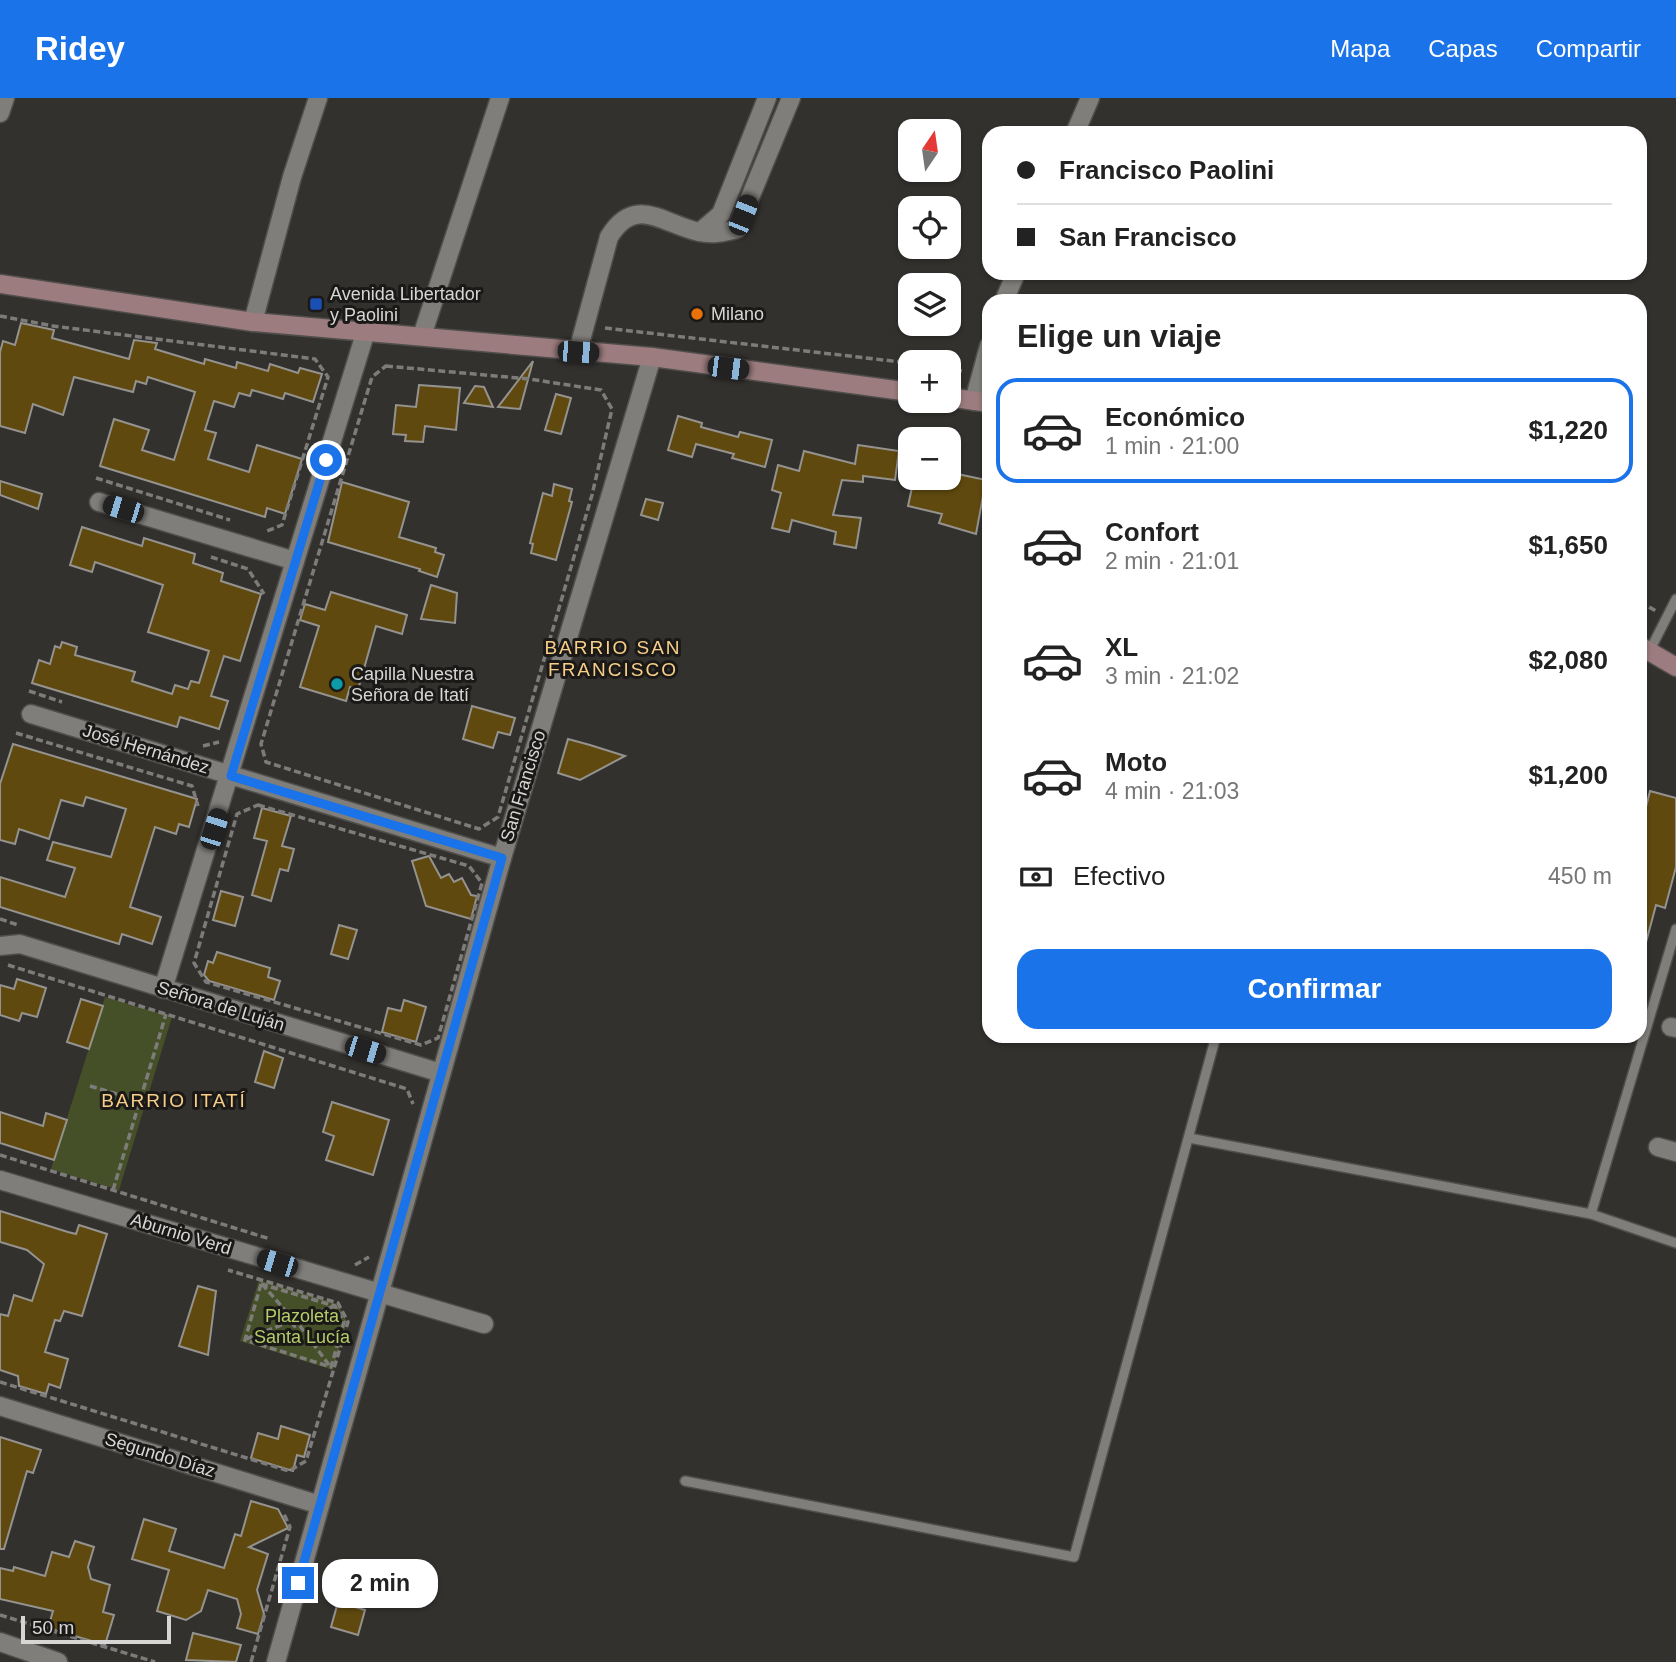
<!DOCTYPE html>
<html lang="es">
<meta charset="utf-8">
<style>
body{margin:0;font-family:Helvetica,sans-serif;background:#f6f6f6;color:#222;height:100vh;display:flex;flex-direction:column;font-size:26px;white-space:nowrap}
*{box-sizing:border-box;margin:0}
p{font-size:23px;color:#767676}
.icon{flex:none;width:38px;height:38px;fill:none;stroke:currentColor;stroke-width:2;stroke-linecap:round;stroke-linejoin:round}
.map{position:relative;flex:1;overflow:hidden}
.sheet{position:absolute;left:982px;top:196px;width:665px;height:749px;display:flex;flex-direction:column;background:#fff;border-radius:21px;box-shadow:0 2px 5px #0004}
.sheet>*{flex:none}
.guide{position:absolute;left:982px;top:28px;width:665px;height:154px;border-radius:21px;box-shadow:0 2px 5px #0004;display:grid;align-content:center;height:154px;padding:0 35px;background:#fff}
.needle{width:46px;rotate:13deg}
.tools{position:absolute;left:898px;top:21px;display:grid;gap:14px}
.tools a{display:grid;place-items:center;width:63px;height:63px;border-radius:14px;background:#fff;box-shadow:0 2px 5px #0004;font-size:35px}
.scale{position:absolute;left:21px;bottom:18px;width:150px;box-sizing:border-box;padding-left:7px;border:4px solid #d7d6d4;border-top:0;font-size:19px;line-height:24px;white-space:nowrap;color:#d7d6d4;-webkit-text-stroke:5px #1a1918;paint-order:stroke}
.end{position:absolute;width:32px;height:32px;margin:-16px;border:9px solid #1a73e8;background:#fff;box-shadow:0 0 0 4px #fff}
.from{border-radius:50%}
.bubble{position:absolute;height:49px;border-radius:21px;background:#fff;box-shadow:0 2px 5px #0004;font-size:23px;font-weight:700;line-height:49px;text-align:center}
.car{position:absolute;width:21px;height:42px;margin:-21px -10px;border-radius:9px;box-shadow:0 0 5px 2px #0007;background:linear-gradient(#222 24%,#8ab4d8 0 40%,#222 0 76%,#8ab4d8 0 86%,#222 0)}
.guide b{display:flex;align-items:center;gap:24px;height:66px;font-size:26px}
.guide b+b{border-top:2px solid #e0e0e0}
.guide i{width:18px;height:18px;background:#222}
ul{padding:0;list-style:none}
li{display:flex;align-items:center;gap:21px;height:105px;margin:0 14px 10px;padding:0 21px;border:4px solid transparent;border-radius:21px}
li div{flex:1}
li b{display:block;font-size:26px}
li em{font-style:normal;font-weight:700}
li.active{border-color:#1a73e8}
li>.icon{width:63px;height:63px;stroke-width:1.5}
h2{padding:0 35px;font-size:32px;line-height:84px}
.pay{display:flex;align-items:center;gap:18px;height:77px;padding:0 35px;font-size:26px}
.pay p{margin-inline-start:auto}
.action{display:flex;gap:14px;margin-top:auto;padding:14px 35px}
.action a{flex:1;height:80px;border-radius:21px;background:#1a73e8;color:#fff;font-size:28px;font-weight:700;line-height:80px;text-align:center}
header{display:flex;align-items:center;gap:42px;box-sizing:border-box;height:98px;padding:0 35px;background:#1a73e8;color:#fff}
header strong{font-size:33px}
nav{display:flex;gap:38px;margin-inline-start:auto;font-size:24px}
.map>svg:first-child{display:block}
.green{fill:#465028}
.building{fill:#5f490f;stroke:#95938f;stroke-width:2}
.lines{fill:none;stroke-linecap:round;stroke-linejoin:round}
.service-casing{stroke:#504e4b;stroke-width:12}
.minor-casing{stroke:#504e4b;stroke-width:21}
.secondary-casing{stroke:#504e4b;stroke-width:21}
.path{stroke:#7e7c7a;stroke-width:3.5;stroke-dasharray:7 3.5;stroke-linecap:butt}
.service{stroke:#7f7e7a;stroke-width:9}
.minor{stroke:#7f7e7a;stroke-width:18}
.secondary{stroke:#9c7c7e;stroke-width:18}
.route{stroke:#1a73e8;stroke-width:9}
.transit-dot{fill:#1a4fb4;stroke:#1a1918;stroke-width:2.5}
.food-dot{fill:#e8710a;stroke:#1a1918;stroke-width:2.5}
.culture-dot{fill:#0f9aa8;stroke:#1a1918;stroke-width:2.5}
.labels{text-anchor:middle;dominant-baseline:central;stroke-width:6;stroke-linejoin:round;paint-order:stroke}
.poi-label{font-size:18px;fill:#d7d6d4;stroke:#1a1918;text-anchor:start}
.street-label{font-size:18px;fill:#d7d6d4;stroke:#1a1918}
.park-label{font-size:18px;fill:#b5cc6a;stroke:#1a1918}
.neighbourhood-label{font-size:19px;letter-spacing:2px;fill:#f7ce87;stroke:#1a1918}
</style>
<header>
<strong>Ridey</strong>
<nav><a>Mapa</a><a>Capas</a><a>Compartir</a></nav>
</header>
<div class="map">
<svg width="1676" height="1564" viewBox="0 0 1676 1564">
<rect width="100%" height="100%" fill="#33312e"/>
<g class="green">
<path d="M105 899 172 919 119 1092 51 1071Z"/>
<path d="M259 1182 338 1206 347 1224 333 1272 240 1243Z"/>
</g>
<g class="building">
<path d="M21 225 54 232 52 240 129 261 134 242 157 245 155 251 204 266 205 261 236 270 237 264 268 273 270 266 298 275 300 270 322 276 313 304 285 295 283 301 252 292 250 298 239 295 234 309 214 303 205 332 216 335 208 361 249 374 257 347 302 361 285 416 267 410 265 419 100 368 114 321 149 332 142 352 174 362 195 294 148 279 146 286 136 283 133 294 74 279 63 317 33 306 25 335 0 328V254L3 243 15 247Z"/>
<path d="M533 263 520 311 498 309Z"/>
<path d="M419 287 460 290 456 332 425 328 423 344 405 343 406 337 393 336 396 307 416 309Z"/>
<path d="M475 288 484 289 493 309 464 305Z"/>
<path d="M556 296 571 300 561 336 545 332Z"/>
<path d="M678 318 702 325 701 329 738 339 740 334 772 342 765 369 732 360 734 356 696 346 692 359 668 352Z"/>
<path d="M858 347 899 353 895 382 863 378V384L842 382 833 417 861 420 856 450 834 446 836 434 792 422 789 434 772 430 781 395 772 392 778 367 799 373 804 353 855 366Z"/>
<path d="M948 374 986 382 976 436 939 425 942 416 908 408 914 380 931 384 932 380H948Z"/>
<path d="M0 383 42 396 38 411 0 397Z"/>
<path d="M342 384 409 404 399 439 436 450 435 454 444 457 437 479 419 473 420 471 328 444Z"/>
<path d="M554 386 572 391 569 403 572 404 556 462 531 455 533 446 530 445 543 395 552 398Z"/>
<path d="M646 401 663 405 658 422 641 417Z"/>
<path d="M82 429 142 448 144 440 195 456 193 465 223 475 221 483 261 496 240 563 224 558 211 598 228 603 219 631 180 619 177 629 32 585 39 562 50 566 55 548 60 550 62 544 77 549 75 557 135 574 132 583 172 596 175 587 188 591 191 583 199 585 209 553 148 534 163 487 95 464 92 474 70 467Z"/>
<path d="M431 487 457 495 455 525 421 521Z"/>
<path d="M331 494 407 517 402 536 376 528 358 592 350 589 346 603 300 589 319 528 300 522 305 506 325 512Z"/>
<path d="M472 608 515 620 510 637 498 634 493 650 463 641Z"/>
<path d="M568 641 590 647 625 658 580 682 558 675Z"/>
<path d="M13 646 197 701 189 729 179 726 176 736 155 729 130 809 161 819 152 846 122 836 119 846 0 809V779L65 799 75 770 47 762 53 744 111 759 126 711 86 699 83 708 61 702 49 741 19 731 15 746 0 742V686Z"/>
<path d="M1650 693 1676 700V769L1665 810 1656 807 1645 848 1640 847V733Z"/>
<path d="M262 710 291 718 282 748 294 751 288 773 280 771 271 803 252 797 267 743 254 740Z"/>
<path d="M429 758 441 780 449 776 454 784 462 780 471 797 477 798 471 821 426 808 412 763Z"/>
<path d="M221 793 243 799 235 828 213 822Z"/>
<path d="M339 827 357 832 348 861 331 856Z"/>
<path d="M217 854 270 870 268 879 280 883 274 902 209 883 204 877 208 863 213 865Z"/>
<path d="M17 881 46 890 37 919 22 915 19 923 0 917V887L14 891Z"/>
<path d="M81 901 103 908 89 951 67 944Z"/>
<path d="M404 902 426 909 416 944 382 934 388 910 401 913Z"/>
<path d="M264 953 283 960 274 990 255 984Z"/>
<path d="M332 1004 389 1022 373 1077 326 1062 334 1038 323 1034Z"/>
<path d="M0 1014 43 1028 46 1015 67 1022 54 1062 0 1045Z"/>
<path d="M0 1113 68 1134 76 1136 79 1127 107 1136 82 1218 64 1213 60 1223 55 1222 45 1254 68 1261 60 1290 49 1286 46 1296 19 1288 18 1278 0 1272V1216L8 1218 14 1197 32 1203 44 1166 27 1152 0 1144Z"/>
<path d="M198 1188 216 1193 208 1257 179 1248Z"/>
<path d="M281 1328 310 1337 304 1359 297 1357 293 1373 251 1360 258 1335 278 1341Z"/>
<path d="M0 1339 41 1352 33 1375 27 1373 4 1451H0Z"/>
<path d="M251 1403 278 1411 288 1430 249 1449 268 1456 257 1492 264 1516 258 1536 237 1530 241 1516 237 1501 208 1492 201 1513 186 1522 157 1513 169 1472 132 1461 144 1421 176 1431 169 1453 224 1470 235 1436 241 1438Z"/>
<path d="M75 1443 94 1449 88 1469 91 1481 110 1487 103 1514 114 1517 105 1547 48 1530 53 1513 0 1501V1470L13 1473 14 1469 45 1478 52 1454 69 1459Z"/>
<path d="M338 1504 365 1512 358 1537 331 1529Z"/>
<path d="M193 1535 241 1547 236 1564 186 1562Z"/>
</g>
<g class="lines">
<g class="service-casing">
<g id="service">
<path d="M1649 554 1676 501"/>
<path d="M1189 1040 1591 1116 1676 1145"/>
<path d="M1591 1116 1676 831"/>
<path d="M685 1383 1074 1459 1216 938"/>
</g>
</g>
<g class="minor-casing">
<g id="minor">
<path d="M0 15 5 0"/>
<path d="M1075 35 1090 0"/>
<path d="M700 134 721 116 767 0"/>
<path d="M1004 203 1016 175"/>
<path d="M253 224 292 79 318 0"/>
<path d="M422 238 500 0"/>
<path d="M578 253 609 139C635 96 663 126 699 134 713 137 725 134 737 131L791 0"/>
<path d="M974 303 989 248"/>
<path d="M99 404 295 463"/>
<path d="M31 616 502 760"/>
<path d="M0 848 20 846 441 975"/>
<path d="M163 891 365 236"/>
<path d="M1671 929 1676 930"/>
<path d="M1658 1049 1676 1054"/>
<path d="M0 1082 484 1226"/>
<path d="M0 1308 320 1407"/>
<path d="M0 1544 58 1564"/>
<path d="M276 1564 502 760 652 259"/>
</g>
</g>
<g class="secondary-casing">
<g id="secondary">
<path d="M0 186 253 224 652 259 910 294"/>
<path d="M948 299 989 305"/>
<path d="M1640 548 1676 569"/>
</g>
</g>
<g class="path">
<path d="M0 218 53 228 315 261 328 279 282 427 267 433"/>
<path d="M605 230 910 265"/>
<path d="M386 268 529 281 601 292 612 311 592 397 498 719 479 731 266 664 261 646 372 279Z"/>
<path d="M948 271 962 273"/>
<path d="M96 380 230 422"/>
<path d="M211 459 248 471 264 496"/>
<path d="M1640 504 1656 513"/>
<path d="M29 593 62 604"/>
<path d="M16 635 192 688 198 708"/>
<path d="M203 648 219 644"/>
<path d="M258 707 469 768 482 785 438 940 421 947 206 884 194 865 237 716Z"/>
<path d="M0 821 18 827"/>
<path d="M8 867 407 991 413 1006"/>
<path d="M90 988 140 1003"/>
<path d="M0 1057 270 1141"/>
<path d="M113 1092 166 916"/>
<path d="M355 1167 369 1159"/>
<path d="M261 1186 335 1208 344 1224 331 1269 245 1242Z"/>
<path d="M262 1186 291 1219"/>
<path d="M246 1241 289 1224"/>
<path d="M329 1267 300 1228H294L290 1221 294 1217 301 1220 335 1208"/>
<path d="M0 1284 289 1373 306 1363 348 1224 338 1205 228 1172"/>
<path d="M0 1517 155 1564"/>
<path d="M251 1564 290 1429 284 1416"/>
</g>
<use href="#service" class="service"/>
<use href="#minor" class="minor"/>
<use href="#secondary" class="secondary"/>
</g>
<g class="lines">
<path class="route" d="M298 1485 502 760 231 678 326 362"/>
</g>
<rect class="transit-dot" x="309" y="199" width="14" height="14" rx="3.5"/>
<circle class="food-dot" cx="697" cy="216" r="7"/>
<circle class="culture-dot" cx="337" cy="586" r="7"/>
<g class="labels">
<g class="poi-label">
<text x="330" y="196">Avenida Libertador<tspan x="330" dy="21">y Paolini</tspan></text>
<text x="711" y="216">Milano</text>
<text x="351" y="576">Capilla Nuestra<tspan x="351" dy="21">Señora de Itatí</tspan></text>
</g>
<g class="street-label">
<text transform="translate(146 651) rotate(17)">José Hernández</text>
<text transform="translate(523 688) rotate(-73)">San Francisco</text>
<text transform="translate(221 908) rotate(17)">Señora de Luján</text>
<text transform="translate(181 1136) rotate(17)">Aburnio Verd</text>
<text transform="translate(160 1357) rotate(17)">Segundo Díaz</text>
</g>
<g class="park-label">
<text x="302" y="1218">Plazoleta<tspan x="302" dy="21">Santa Lucía</tspan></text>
</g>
<g class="neighbourhood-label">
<text x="613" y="549">BARRIO SAN<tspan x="613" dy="22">FRANCISCO</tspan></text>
<text x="174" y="1002">BARRIO ITATÍ</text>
</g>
</g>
</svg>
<div class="tools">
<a><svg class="needle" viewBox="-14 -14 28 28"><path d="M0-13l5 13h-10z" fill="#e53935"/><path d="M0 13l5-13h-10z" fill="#767676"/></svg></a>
<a><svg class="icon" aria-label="locate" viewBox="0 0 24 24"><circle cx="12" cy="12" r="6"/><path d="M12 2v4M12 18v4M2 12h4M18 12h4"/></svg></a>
<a><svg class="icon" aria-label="layers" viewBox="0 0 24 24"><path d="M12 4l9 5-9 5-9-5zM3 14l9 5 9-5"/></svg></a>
<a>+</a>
<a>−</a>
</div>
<div class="scale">50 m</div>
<i class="end from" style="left:326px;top:362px"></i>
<i class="end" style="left:298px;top:1485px"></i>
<div class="bubble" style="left:322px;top:1461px;width:116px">2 min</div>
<i class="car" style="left:743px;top:117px;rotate:22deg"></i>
<i class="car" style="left:578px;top:254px;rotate:94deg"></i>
<i class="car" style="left:728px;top:270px;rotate:97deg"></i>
<i class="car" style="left:123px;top:411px;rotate:287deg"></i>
<i class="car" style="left:214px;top:731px;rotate:18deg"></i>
<i class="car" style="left:365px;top:952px;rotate:107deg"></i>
<i class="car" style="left:277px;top:1165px;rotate:287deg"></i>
<div class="guide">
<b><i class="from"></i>Francisco Paolini</b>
<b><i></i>San Francisco</b>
</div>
<section class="sheet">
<h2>Elige un viaje</h2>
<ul>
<li class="active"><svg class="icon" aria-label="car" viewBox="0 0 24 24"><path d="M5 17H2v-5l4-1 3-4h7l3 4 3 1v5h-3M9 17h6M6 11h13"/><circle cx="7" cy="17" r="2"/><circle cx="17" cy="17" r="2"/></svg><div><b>Económico</b><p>1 min · 21:00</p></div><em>$1,220</em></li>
<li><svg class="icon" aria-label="car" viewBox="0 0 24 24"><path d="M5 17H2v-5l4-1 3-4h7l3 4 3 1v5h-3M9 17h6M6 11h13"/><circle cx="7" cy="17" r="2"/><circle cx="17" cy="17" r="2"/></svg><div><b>Confort</b><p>2 min · 21:01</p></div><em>$1,650</em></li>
<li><svg class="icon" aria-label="car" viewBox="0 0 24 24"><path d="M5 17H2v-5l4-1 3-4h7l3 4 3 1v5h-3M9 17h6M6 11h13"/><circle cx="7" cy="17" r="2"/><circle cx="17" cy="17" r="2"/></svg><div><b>XL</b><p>3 min · 21:02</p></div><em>$2,080</em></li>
<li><svg class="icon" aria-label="car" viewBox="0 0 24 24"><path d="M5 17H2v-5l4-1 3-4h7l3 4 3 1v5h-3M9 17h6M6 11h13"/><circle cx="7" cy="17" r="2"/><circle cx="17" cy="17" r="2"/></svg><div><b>Moto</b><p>4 min · 21:03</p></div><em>$1,200</em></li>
</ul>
<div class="pay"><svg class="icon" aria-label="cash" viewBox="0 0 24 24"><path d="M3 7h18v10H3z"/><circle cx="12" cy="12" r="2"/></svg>Efectivo<p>450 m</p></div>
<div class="action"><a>Confirmar</a></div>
</section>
</div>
